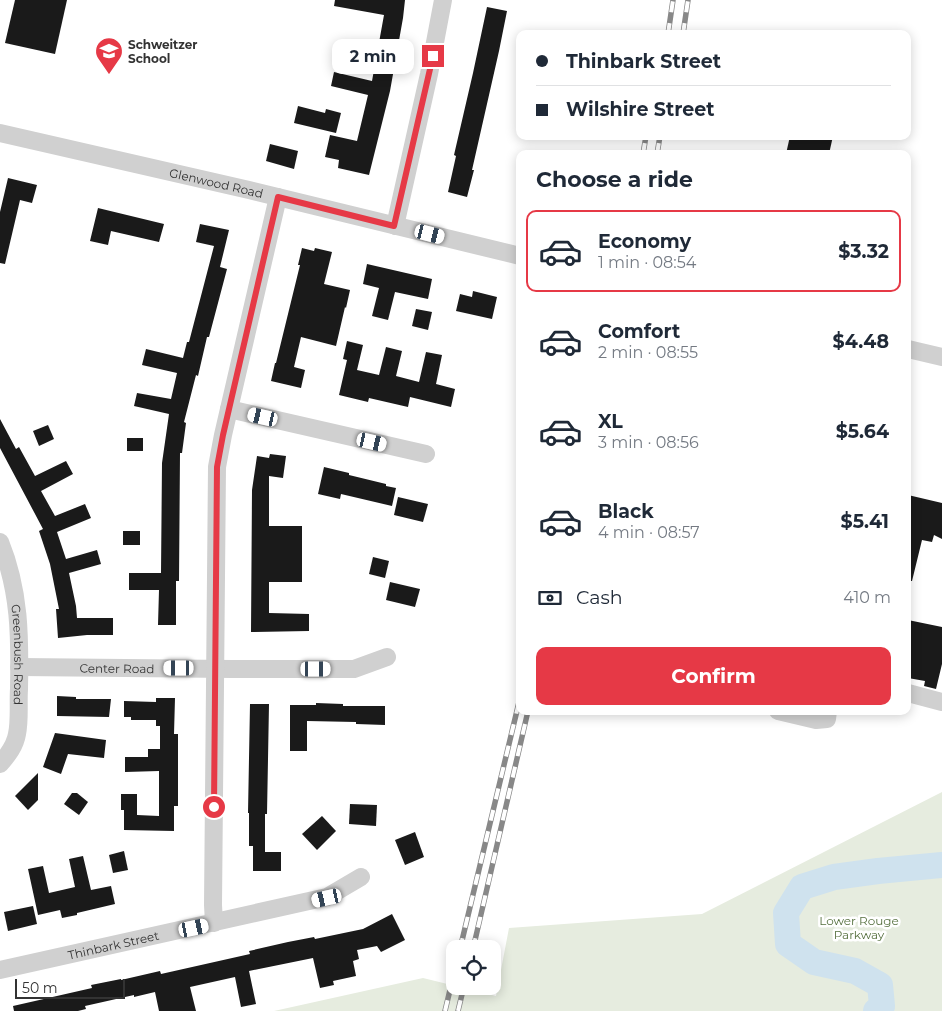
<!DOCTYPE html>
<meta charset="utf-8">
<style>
body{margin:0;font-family:Montserrat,sans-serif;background:#f2f2f3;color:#1f2937;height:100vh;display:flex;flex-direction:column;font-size:19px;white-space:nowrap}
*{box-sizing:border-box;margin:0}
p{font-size:16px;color:#747a83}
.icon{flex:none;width:28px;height:28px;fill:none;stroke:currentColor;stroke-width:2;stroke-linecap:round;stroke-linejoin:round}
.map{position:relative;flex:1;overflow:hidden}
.details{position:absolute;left:516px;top:150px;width:395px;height:565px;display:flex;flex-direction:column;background:#fff;border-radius:10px;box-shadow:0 2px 12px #0003}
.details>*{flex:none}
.banner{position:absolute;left:516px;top:30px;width:395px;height:110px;border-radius:10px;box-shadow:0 2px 12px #0003;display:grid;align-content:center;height:110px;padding:0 20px;background:#fff}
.controls{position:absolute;left:446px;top:940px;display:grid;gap:10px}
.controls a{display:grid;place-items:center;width:55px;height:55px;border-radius:10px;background:#fff;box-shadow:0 2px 12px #0003;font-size:25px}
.scale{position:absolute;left:15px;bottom:12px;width:110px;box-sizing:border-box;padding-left:5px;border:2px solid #333;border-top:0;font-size:14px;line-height:18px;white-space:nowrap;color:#333;-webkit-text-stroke:4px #fff;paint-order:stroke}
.end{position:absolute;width:22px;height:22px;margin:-11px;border:6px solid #e63946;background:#fff;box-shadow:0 0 0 2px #fff}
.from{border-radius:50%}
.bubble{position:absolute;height:35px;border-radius:10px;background:#fff;box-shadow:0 2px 12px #0003;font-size:16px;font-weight:700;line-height:35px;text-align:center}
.car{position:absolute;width:15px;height:30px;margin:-15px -8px;border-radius:6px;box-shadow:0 0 4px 1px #0007;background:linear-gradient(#fff 24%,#345 0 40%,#fff 0 76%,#345 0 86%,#fff 0)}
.banner b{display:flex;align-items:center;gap:18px;height:48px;font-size:19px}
.banner b+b{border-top:1px solid #e0e1e3}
.banner i{width:12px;height:12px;background:#1f2937}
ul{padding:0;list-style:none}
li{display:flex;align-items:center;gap:15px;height:82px;margin:0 10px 8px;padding:0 10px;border:2px solid transparent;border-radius:10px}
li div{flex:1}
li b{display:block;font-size:19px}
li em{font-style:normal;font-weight:700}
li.selected{border-color:#e63946}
li>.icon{width:45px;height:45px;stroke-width:1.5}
h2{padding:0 20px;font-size:22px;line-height:60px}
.pay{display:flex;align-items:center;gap:12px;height:55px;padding:0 20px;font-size:19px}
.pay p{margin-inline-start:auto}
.button{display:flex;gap:10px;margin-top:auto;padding:10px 20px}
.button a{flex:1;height:58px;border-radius:10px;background:#e63946;color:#fff;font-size:20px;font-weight:700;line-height:58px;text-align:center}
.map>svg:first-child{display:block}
.green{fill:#e6ecdf}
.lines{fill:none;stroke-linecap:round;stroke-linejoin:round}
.river{stroke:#cfe2ee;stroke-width:26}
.building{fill:#1a1a1a}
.minor{stroke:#d0d0d0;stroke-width:18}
.rail-casing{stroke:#888;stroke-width:5.5}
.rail{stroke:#fff;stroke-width:4;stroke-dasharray:11;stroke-linecap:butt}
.route{stroke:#e63946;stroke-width:6}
.labels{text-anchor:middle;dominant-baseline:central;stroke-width:5;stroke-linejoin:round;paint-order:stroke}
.poi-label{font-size:12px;font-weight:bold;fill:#333;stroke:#fff;text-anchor:start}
.street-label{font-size:12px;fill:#333;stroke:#fff}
.park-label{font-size:12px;fill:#56703f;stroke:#fff}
</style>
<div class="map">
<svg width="942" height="1011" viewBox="0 0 942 1011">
<rect width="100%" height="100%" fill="#fff"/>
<path class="green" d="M942 792V1011H274L423 978 496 996 509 928 702 914Z"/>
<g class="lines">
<path class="river" d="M876 1011 882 1006 880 985 855 971 814 962 788 944 786 913 802 887 834 877 878 871 942 865"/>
</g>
<g class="building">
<path d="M15 0H67L55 54 5 43Z"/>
<path d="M335 0H405L403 18 390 91 369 175 338 168 339 160 325 157 330 135 357 141 368 95 331 86 334 72 372 81 384 15 334 6Z"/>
<path d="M487 7 507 11 499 51 472 170H474L467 197 448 192 456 156 454 155 473 73Z"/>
<path d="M298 106 325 113 326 109 341 113 336 133 294 123Z"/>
<path d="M790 136H833L829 154H786Z"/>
<path d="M270 144 298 151 294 169 266 161Z"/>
<path d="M8 178 37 185 32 203 20 200 5 264 0 263V212Z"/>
<path d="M98 208 164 224 159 242 111 231 108 245 90 241Z"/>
<path d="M200 224 229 230 220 267 227 269 209 337H207L198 376 196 375 184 422 186 423 182 453H180L179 581H176V625H158L159 590H129V573H161L162 463 169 414 134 406 137 393 171 399 177 373 142 365 146 349 183 358 187 342H189L214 246 196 242Z"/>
<path d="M302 248 314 251 315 248 332 252 324 284 350 290 346 308 345 307 336 346 301 337 294 367 305 370 301 388 271 381 275 363H276L300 265H298Z"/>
<path d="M367 264 432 279 428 299 395 292 388 320 372 316 379 288 363 284Z"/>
<path d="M473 291 497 297 492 319 456 311 460 294 472 297Z"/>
<path d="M416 309 432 312 428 330 412 326Z"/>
<path d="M347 341 363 345 357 370 379 375 386 347 402 351 396 376 419 382 426 352 442 355 436 384 455 389 451 407 410 397 408 407 369 398 368 402 339 395 347 360 343 359Z"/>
<path d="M0 419 16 449 19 447 35 476 66 461 73 474 41 491 55 516 85 504 91 518 57 532 66 559 97 550 101 564 69 573 76 606 77 618H113V635H87L58 638 56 609H59L50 564 39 531 43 529 0 448Z"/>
<path d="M48 425 54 439 39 446 33 431Z"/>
<rect x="127" y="438" width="16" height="13"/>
<path d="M270 454 286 456 283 478 269 476V526H302V582H269V613L309 614V631L251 632 252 490 257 456 269 458Z"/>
<path d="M324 467 349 473V475L386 484V486L396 488 392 506 341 494 340 499 318 494Z"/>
<path d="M908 495 942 503V539L934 535 932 542 922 540 912 581H908Z"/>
<path d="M398 497 428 504 423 522 394 515Z"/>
<rect x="123" y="531" width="17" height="14"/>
<path d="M373 557 389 561 385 578 369 574Z"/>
<path d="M390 582 420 589 415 607 386 600Z"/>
<path d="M908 620 942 627V664L936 689 924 686 925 681 908 678Z"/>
<path d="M57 696 76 697V699H111L109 717 57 716Z"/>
<path d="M156 698H175L174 734H178V806H174V831L124 830V810H121V794H137V815L159 816V771L125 772V757H148V749H160V726H156V720H131V717H124V701L156 702Z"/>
<path d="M316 703 343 704V706H385V725L356 724V722L307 721V751H290V705H316Z"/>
<path d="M250 704H269L267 814H265V852H281V871H253V846H249V813H248Z"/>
<path d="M55 733 106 740 104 758 68 754 61 774 43 767Z"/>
<path d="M38 773V800L28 810 15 796Z"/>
<path d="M72 793H77L88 802 79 815 64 804Z"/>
<path d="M350 804 377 805 376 826 349 824Z"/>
<path d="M322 816 336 831 317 850 302 834Z"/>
<path d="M415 832 424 857 405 865 395 840Z"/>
<path d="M124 851 128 870 113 873 109 855Z"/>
<path d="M83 856 91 890 111 886 115 904 77 913V915L62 918 60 910 38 915 28 869 43 866 49 893 75 887 69 859Z"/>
<path d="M33 906 37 924 8 931 4 912Z"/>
<path d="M392 914 405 940 381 952 377 946 357 950 359 959 353 961 356 976 333 981 334 985 320 988 313 958 249 971 256 1004 241 1007 235 977 190 987 196 1011H159L155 992 134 997V995L85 1006 86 1009 78 1011H14L13 1006 92 988 91 985 121 979V980L160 971 161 974 250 954 249 951 288 942 314 937 315 939 363 929Z"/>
</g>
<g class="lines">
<g class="minor">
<path id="s1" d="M0 133 249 190 520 256"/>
<path d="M395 226 429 74 443 0"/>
<path d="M908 349 942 357"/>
<path d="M229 409 426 454"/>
<path id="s2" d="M0 542C20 591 20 637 19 689 18 703 20 720 17 734 15 746 8 755 0 764"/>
<path id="s3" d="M19 667 232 669H354L387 657"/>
<path d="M908 693 942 702"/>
<path d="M778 711 816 720 827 719 828 711"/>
<path d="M214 923 213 905 217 467 223 435 278 197"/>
<path id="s4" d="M0 970 327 897 361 877"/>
</g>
<g class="rail-casing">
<g id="rail">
<path d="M668 34 673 0"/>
<path d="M683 34 688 0"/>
<path d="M643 154 646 136"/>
<path d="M657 154 660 136"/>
<path d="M460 949 520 698"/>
<path d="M473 949 528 711"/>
<path d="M445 1011 455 969"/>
<path d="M458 1011 464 986"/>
</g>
</g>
<use href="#rail" class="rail"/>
</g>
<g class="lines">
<path class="route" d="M214 807 217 467 223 435 278 197 394 226 433 56"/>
</g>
<defs>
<g id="school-pin" transform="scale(1.4375)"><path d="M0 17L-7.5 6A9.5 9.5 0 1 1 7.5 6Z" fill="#e63946" stroke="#fff"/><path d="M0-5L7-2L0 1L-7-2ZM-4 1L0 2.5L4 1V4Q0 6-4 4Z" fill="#fff"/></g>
</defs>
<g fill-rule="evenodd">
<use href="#school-pin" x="109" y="51"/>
</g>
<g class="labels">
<g class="poi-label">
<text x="128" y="44">Schweitzer<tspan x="128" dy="14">School</tspan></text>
</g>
<g class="street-label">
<text stroke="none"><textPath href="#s1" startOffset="222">Glenwood Road</textPath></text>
<text stroke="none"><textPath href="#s2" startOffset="115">Greenbush Road</textPath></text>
<text stroke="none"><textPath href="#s3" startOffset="98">Center Road</textPath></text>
<text stroke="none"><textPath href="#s4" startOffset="116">Thinbark Street</textPath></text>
</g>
<g class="park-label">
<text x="859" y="920">Lower Rouge<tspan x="859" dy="14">Parkway</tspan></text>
</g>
</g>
</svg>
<div class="controls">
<a><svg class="icon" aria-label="locate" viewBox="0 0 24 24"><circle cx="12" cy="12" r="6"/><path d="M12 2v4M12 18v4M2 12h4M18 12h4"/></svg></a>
</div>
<div class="scale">50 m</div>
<i class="end from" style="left:214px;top:807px"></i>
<i class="end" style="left:433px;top:56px"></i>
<div class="bubble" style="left:332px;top:39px;width:82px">2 min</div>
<i class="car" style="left:430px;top:234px;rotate:104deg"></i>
<i class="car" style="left:263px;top:417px;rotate:283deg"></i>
<i class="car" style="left:372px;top:442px;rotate:103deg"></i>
<i class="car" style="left:179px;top:668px;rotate:270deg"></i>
<i class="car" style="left:316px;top:669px;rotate:90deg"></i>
<i class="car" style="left:327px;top:898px;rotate:257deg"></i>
<i class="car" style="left:194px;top:928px;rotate:78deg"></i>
<div class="banner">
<b><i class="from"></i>Thinbark Street</b>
<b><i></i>Wilshire Street</b>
</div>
<section class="details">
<h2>Choose a ride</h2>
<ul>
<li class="selected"><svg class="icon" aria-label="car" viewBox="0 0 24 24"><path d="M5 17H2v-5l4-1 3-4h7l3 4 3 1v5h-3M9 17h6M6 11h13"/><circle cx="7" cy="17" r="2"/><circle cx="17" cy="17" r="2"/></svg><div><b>Economy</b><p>1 min · 08:54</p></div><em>$3.32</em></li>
<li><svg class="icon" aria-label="car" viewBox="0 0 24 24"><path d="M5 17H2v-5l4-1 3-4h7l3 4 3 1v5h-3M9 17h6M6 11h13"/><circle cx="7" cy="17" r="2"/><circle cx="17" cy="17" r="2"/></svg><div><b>Comfort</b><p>2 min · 08:55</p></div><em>$4.48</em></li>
<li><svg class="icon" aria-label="car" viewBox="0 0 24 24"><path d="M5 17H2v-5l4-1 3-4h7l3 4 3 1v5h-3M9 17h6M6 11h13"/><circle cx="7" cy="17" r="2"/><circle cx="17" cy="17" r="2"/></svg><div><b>XL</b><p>3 min · 08:56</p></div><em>$5.64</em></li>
<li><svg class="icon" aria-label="car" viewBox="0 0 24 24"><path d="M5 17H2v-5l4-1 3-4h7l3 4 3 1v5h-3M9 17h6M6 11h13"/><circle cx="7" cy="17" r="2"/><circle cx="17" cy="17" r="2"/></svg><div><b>Black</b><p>4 min · 08:57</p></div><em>$5.41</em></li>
</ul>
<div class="pay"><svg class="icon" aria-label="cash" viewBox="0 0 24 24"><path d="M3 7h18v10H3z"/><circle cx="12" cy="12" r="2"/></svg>Cash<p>410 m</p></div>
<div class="button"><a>Confirm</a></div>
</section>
</div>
